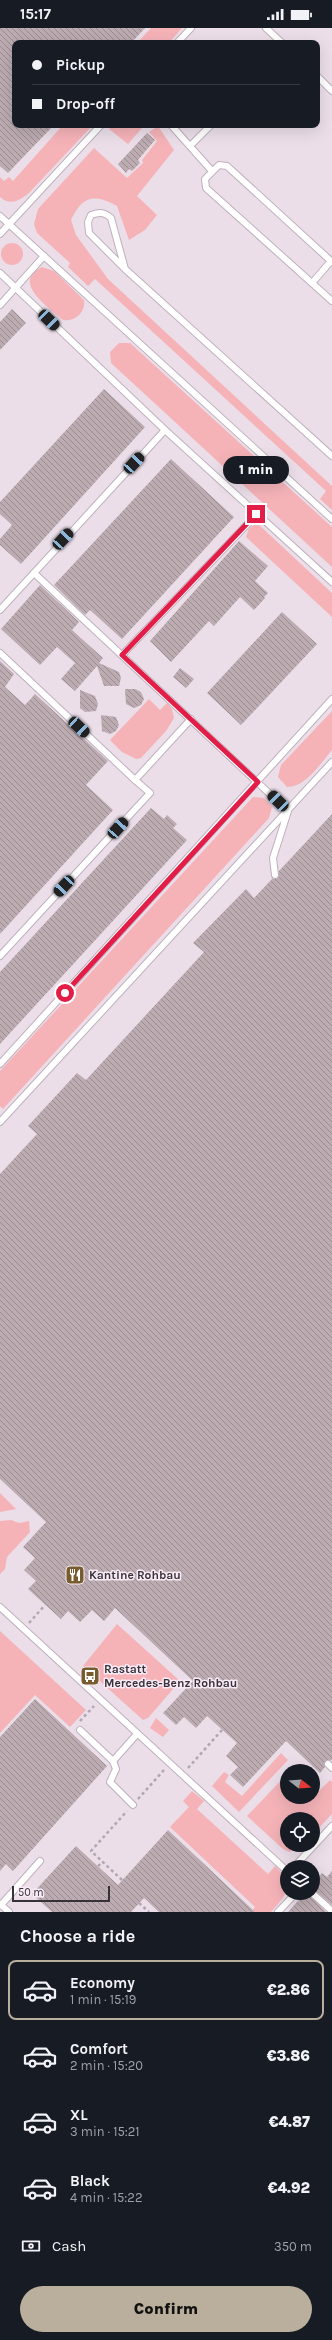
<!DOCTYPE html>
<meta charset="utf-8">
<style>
body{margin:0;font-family:Karla,sans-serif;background:#20242c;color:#f1f3f6;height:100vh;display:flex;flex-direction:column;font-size:15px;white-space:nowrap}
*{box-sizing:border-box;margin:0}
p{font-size:13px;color:#9ea1a6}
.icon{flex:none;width:22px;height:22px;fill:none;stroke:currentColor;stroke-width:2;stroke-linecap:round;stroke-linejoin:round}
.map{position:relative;height:1884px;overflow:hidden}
.details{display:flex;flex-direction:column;background:#171b24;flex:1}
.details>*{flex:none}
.banner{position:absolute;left:12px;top:12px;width:308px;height:88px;border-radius:8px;box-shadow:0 4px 16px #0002;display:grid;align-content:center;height:88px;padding:0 20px;background:#171b24}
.needle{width:26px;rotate:107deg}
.tools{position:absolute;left:280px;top:1736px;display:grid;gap:8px}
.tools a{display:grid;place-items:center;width:40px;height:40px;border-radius:50%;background:#171b24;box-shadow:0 4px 16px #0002;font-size:20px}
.scale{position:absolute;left:12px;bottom:10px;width:98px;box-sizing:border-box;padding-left:4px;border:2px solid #373237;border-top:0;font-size:11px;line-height:14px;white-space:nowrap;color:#373237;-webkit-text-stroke:3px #f8ebf7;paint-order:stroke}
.end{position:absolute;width:18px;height:18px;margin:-9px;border:5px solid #e11d48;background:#fff;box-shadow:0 0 0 2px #fff}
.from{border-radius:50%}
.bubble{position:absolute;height:28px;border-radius:14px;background:#171b24;box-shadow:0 4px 16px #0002;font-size:13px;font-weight:800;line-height:28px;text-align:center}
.car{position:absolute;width:12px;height:24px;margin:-12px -6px;border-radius:5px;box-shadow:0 0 3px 1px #0007;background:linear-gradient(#222 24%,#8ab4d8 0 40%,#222 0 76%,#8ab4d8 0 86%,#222 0)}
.banner b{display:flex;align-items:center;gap:14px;height:38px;font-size:15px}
.banner b+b{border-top:1px solid #363941}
.banner i{width:10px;height:10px;background:#f1f3f6}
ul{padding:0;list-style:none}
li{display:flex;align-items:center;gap:12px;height:60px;margin:0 8px 6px;padding:0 12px;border:2px solid transparent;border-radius:8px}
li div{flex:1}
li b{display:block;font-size:15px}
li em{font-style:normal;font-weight:800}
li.active{border-color:#baaf9c}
li>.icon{width:36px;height:36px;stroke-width:1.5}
h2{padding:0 20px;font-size:18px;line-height:48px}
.pay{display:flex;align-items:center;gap:10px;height:44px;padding:0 20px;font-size:15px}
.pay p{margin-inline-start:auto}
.button{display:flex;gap:8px;margin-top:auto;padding:8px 20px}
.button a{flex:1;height:46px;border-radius:24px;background:#baaf9c;color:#111;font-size:16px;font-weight:800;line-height:46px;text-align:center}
.status{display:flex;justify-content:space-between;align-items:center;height:28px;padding:0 20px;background:#171b24;direction:ltr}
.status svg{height:11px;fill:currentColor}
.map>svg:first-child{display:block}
.green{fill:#f5b3b8}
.building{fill:url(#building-back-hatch)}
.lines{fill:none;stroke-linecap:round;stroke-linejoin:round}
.lane-casing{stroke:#beb1bc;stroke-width:8}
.path{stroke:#b1a7b0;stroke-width:2.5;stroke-dasharray:3 3;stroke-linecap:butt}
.lane{stroke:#fff;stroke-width:6}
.route{stroke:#e11d48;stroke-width:5}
.labels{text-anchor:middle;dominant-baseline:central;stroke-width:3;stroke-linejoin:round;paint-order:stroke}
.poi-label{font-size:12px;font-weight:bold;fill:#373237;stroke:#f8ebf7;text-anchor:start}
</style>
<div class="status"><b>15:17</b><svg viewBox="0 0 49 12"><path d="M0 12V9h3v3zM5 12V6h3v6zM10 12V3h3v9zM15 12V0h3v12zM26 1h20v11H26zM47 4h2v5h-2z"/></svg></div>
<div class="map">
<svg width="332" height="1884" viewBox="0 0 332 1884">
<defs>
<pattern id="building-back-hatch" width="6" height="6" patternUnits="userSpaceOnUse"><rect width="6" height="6" fill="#bcacb2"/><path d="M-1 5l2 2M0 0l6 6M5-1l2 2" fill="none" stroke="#9a8d92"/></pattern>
</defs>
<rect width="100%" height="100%" fill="#ebdee9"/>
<g class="green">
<path d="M151 0H182L169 15H137Z"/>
<path d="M63 97H93L28 166C18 173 10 178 0 169V149L4 153 9 149 13 153Z"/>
<path d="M113 97H142V100L128 116 109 101Z"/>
<path d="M158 98 174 122 137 168 157 187 145 202 129 212 117 178C94 165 82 168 71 192L76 207 108 251 332 458V482L320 471 326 463 95 251 88 258 68 239 70 235 37 205 34 196 38 181 94 120 127 150 143 135 142 132 157 113 149 104Z"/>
<circle cx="12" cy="226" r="11"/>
<path d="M42 239 54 243 84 272C86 284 75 294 63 292 50 280 10 254 42 239Z"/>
<path d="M119 315H130L332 499V539L111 335 110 324Z"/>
<path d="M257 495 332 565V589L246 509 249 500Z"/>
<path d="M149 671 160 682 167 675 172 681 174 690 166 703 141 730 136 731 122 724 110 712Z"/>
<path d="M332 683V722C320 736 306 759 287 759L278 749 281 737Z"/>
<path d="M253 769 264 770 272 779 269 790 3 1081 0 1078V1043Z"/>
<path d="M0 1465 16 1481 0 1484Z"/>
<path d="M11 1492 19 1495 29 1493 30 1504 7 1529 5 1541 0 1546V1493Z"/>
<path d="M117 1596 180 1653 148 1690 143 1692 83 1638Z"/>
<path d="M0 1603 86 1682 70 1699 35 1667 0 1705Z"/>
<path d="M156 1690 169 1702 163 1709 150 1700Z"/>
<path d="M281 1725 288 1732 239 1784 212 1758 224 1744 229 1747 225 1754 242 1768Z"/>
<path d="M287 1746V1769H313V1757L319 1763 330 1752 332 1754V1786L313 1806V1791H287V1817H303L289 1824 283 1821 247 1788Z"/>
<path d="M192 1763 204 1773 197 1781 268 1846 275 1838C295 1857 287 1867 271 1884H251L255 1879 170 1799 189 1779 183 1773Z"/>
</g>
<g class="building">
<path d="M0 0H145L131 15H15V97H54L8 145 0 138Z"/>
<path d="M147 105 155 112 138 132 140 135 132 143 129 141 126 145 118 136Z"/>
<path d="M12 281 26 295 0 322V294Z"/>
<path d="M104 361 145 399 21 536 0 517V511L12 497 0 486V474Z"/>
<path d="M171 431 234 489 122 611 90 582 85 587 54 557Z"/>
<path d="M239 513 268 538 255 553 268 565 264 569 265 570 254 582 240 569 214 598 209 593 171 634 150 613Z"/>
<path d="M40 557 79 594 72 602 103 630 99 635 119 644 121 650 119 658H104L97 638 75 663 61 651 75 635 57 619 40 637 1 601Z"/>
<path d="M282 584 317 616 241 697 207 665Z"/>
<path d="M0 633 14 646 5 659 25 677 35 666 108 733 86 757 113 782 0 906Z"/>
<path d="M180 640 194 651 186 660 173 649Z"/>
<path d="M125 661H135L141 664 144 671 141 677 134 680 126 676Z"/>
<path d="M80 662 95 668 98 676 96 683 85 684 80 680Z"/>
<path d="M101 687 116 689 119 697 116 703 110 706 102 703Z"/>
<path d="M151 780 164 791 167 787 177 796 173 800 187 812 0 1016V944Z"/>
<path d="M332 786V1732L325 1733V1739L320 1745 286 1713 243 1759 230 1747 238 1739 226 1728 237 1715 207 1688 196 1700 184 1689 176 1697 163 1685 193 1653 115 1580 104 1593 92 1582 80 1594 68 1583 61 1591 28 1561 36 1553 24 1542 35 1530 23 1519 46 1494 0 1451V1146L37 1106 28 1098 77 1045 86 1052 204 924 193 915 246 861 254 870 272 851 278 850 279 843Z"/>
<path d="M35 1671 107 1738 13 1843 6 1836 0 1843V1709Z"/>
<path d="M168 1802 255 1884H159L144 1870 131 1884H52L32 1866 76 1818 118 1857Z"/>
<path d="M332 1843V1877L313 1861V1856L322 1845 327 1849Z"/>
<path d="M305 1865H308L326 1884H288Z"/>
</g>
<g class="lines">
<g class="lane-casing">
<g id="lane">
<path d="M266 0 282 15"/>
<path d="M177 15 191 0"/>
<path d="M317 48 332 63"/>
<path d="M171 97 212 143"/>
<path d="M190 118 211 97"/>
<path d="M0 188 332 491"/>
<path d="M0 206 101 97"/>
<path d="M332 234 227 138 219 137 205 151 206 160 332 273"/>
<path d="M125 241 111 190C104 184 100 184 91 187L88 194 89 205 125 241 332 428"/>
<path d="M0 245 165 402 332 554"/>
<path d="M312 255 331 233"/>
<path d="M0 277 44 228"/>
<path d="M165 402 34 545 288 783 273 830 275 847"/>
<path d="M0 582 34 545"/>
<path d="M0 625 135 752"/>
<path d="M122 627 257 486"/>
<path d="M0 928 150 765 135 752 191 691"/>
<path d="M0 1036 332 671"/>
<path d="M0 1094 332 734"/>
<path d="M0 1579 287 1843"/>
<path d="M80 1702 113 1733 137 1706"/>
<path d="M113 1733 116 1741 110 1754 133 1777"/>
<path d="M328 1736 332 1740"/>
<path d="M294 1839 332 1798"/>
<path d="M312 1865 332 1883"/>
<path d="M0 1876 9 1884"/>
<path d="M1 1877 40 1833"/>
<path d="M278 1884 296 1865"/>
</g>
</g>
<g class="path">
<path d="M29 1595 45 1577"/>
<path d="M80 1693 94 1678"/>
<path d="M188 1740 222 1702"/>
<path d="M138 1771 164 1742"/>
<path d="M98 1838 103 1834"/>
<path d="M122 1852 91 1823 127 1783"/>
<path d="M139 1875 149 1884"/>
</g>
<use href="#lane" class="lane"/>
</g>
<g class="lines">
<path class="route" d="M65 965 258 754 122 627 256 486"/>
</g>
<defs>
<g id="restaurant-square" transform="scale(1)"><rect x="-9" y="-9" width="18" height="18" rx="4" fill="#775c2e" stroke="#f8ebf7"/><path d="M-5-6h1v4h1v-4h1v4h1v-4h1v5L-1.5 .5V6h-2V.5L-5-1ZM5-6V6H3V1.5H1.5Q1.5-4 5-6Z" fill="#fff"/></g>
<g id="bus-square" transform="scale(1)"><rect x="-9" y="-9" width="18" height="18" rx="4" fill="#775c2e" stroke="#f8ebf7"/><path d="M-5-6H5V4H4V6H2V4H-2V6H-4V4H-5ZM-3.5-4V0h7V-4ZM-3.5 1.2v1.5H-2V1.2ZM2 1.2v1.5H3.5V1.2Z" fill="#fff"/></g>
</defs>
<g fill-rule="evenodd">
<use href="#restaurant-square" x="75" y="1547"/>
<use href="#bus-square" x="90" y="1648"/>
</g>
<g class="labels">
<g class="poi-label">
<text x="89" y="1547">Kantine Rohbau</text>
<text x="104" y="1641">Rastatt<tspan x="104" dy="14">Mercedes-Benz Rohbau</tspan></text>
</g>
</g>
</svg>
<div class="tools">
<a><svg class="needle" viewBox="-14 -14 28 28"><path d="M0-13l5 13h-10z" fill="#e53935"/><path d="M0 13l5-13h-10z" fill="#9ea1a6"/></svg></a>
<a><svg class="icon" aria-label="locate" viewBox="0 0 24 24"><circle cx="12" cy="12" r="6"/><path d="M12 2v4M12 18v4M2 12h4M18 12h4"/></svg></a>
<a><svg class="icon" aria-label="layers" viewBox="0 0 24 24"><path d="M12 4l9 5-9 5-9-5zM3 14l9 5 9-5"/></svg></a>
</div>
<div class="scale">50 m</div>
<i class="end from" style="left:65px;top:965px"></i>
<i class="end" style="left:256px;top:486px"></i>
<div class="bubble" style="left:223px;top:428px;width:66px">1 min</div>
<i class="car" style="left:49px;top:292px;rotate:134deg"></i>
<i class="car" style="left:134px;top:435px;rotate:43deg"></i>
<i class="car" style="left:63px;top:511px;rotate:43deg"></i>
<i class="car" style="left:79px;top:699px;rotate:133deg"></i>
<i class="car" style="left:278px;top:773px;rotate:314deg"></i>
<i class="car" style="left:118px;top:800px;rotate:42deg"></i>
<i class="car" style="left:64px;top:858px;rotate:223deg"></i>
<div class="banner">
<b><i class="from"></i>Pickup</b>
<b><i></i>Drop-off</b>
</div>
</div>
<section class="details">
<h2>Choose a ride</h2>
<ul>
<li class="active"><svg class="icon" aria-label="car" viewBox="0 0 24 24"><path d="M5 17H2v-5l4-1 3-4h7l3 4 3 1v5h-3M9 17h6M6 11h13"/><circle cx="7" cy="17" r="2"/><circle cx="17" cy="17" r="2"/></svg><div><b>Economy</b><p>1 min · 15:19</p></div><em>€2.86</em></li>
<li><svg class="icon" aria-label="car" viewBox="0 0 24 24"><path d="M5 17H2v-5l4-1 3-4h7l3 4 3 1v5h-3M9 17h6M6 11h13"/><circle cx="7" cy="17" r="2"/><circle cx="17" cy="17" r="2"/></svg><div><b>Comfort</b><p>2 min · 15:20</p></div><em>€3.86</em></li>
<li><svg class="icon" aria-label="car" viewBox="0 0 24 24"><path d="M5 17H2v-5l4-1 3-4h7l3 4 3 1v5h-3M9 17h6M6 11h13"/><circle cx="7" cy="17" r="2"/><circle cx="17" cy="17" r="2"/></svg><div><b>XL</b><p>3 min · 15:21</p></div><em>€4.87</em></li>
<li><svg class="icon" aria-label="car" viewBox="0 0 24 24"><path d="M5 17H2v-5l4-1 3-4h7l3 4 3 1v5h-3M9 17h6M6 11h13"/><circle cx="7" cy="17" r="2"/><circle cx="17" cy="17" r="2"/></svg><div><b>Black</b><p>4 min · 15:22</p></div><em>€4.92</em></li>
</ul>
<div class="pay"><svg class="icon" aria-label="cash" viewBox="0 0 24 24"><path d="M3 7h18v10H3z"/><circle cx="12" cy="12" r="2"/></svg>Cash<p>350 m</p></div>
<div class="button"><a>Confirm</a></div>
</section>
